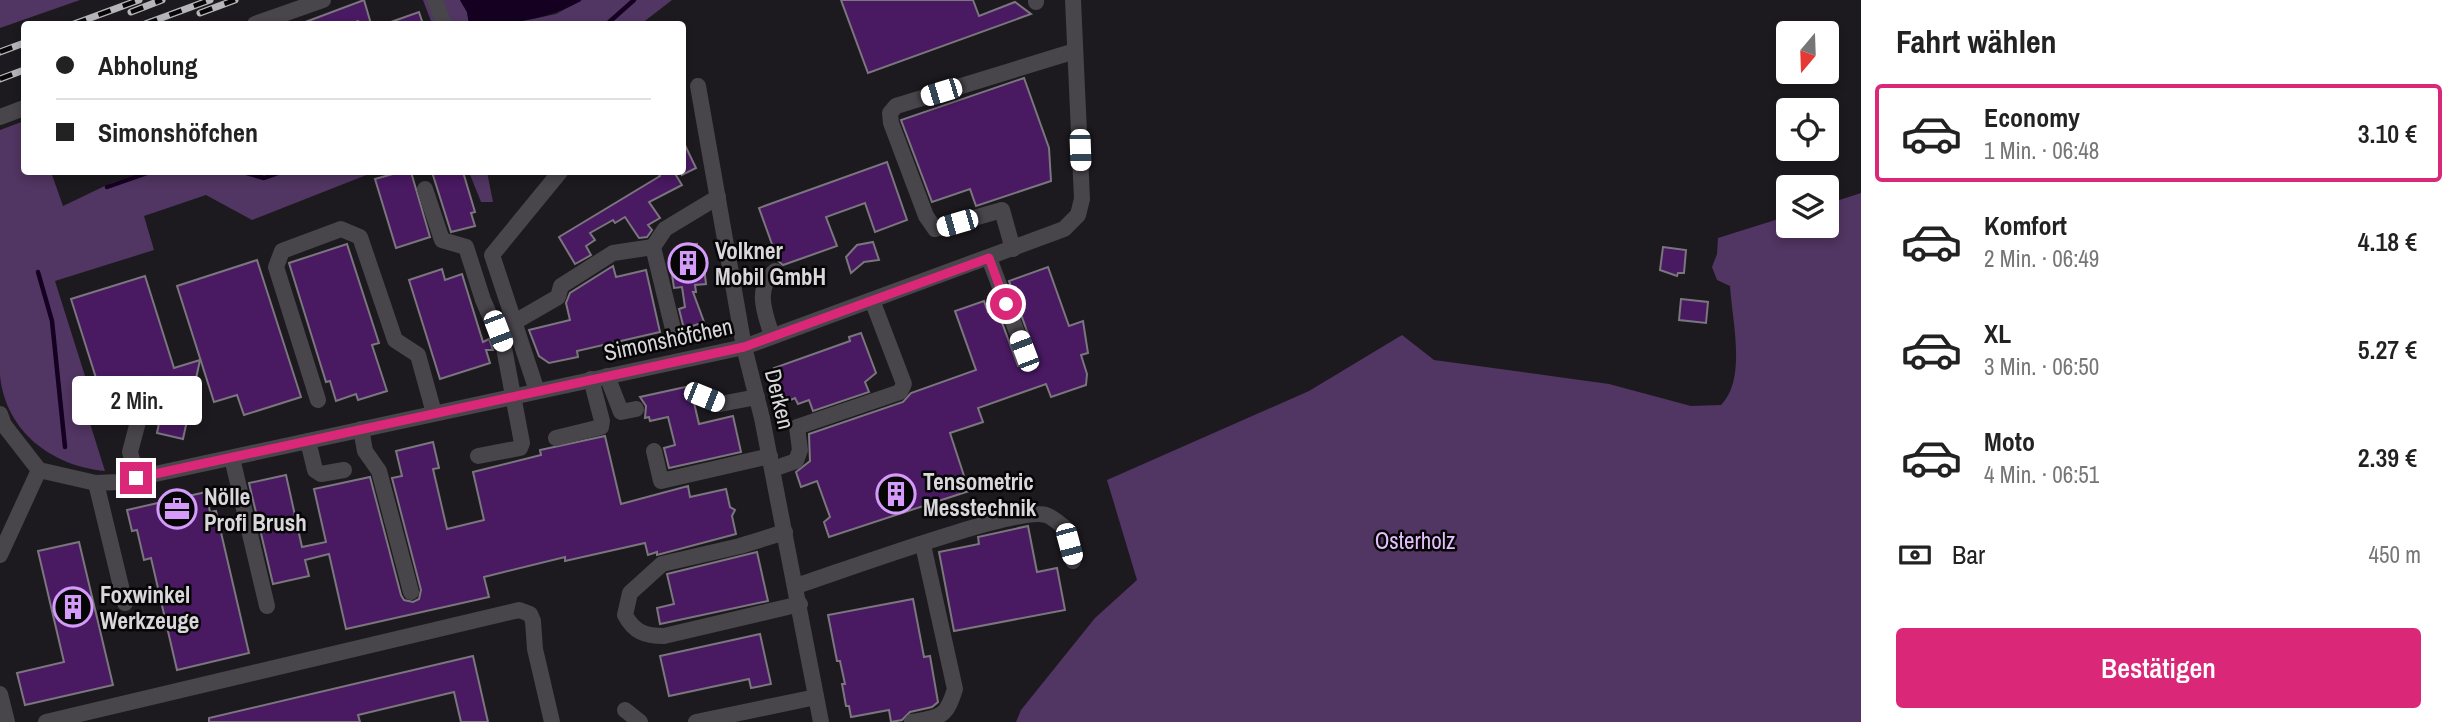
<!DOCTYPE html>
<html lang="de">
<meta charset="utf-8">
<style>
body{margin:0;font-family:"Archivo Narrow",sans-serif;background:#f2f2f2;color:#222;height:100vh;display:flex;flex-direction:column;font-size:26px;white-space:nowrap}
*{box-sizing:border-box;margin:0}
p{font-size:23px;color:#767676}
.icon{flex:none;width:38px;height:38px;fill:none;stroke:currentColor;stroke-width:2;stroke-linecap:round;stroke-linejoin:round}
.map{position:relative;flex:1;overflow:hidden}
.side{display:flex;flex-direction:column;background:#fff;width:595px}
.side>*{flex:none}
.banner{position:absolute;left:21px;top:21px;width:665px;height:154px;border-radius:7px;box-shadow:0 4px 10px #0003;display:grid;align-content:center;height:154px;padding:0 35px;background:#fff}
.needle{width:46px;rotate:199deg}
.controls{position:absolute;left:1776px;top:21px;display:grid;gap:14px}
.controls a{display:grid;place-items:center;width:63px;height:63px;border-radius:7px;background:#fff;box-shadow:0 4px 10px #0003;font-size:35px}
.end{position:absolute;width:32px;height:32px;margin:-16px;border:9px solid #db2777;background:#fff;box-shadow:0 0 0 4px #fff}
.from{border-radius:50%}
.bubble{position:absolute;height:49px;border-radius:7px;background:#fff;box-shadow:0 4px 10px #0003;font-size:23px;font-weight:600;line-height:49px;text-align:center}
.car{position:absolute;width:21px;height:42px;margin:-21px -10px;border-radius:9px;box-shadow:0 0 5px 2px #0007;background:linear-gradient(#fff 24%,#345 0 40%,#fff 0 76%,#345 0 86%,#fff 0)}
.banner b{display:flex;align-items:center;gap:24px;height:66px;font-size:26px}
.banner b+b{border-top:2px solid #e0e0e0}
.banner i{width:18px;height:18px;background:#222}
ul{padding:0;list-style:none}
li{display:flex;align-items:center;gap:21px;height:98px;margin:0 14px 10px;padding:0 21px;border:4px solid transparent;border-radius:7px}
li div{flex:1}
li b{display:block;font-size:26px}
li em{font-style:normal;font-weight:600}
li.active{border-color:#db2777}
li>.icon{width:63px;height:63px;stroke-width:1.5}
h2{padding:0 35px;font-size:32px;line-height:84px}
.pay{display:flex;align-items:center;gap:18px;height:77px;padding:0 35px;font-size:26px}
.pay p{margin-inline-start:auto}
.primary-button{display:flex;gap:14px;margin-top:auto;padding:14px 35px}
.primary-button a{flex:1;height:80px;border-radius:7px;background:#db2777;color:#fff;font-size:28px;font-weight:600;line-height:80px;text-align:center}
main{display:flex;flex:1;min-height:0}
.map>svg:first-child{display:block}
.green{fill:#513562}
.water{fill:#150021}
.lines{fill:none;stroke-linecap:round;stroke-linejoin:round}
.stream{stroke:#150021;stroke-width:4.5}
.building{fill:#491962;stroke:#7a767d;stroke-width:2}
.minor{stroke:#48454b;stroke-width:16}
.rail-casing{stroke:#b7b5b9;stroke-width:7}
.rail{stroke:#070607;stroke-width:4.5;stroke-dasharray:13;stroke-linecap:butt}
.route{stroke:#db2777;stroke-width:9}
.labels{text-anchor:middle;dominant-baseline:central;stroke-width:5;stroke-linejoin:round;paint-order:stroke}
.poi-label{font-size:23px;font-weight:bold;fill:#d9d7db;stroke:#070607;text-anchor:start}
.street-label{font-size:23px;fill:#d9d7db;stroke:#070607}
.park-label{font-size:23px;fill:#e4bffd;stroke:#070607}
</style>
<main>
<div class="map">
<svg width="1861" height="722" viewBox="0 0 1861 722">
<rect width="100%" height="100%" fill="#1d1a1f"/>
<g class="green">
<path d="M0 0H80L0 28Z"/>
<path d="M423 0H460L467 12 469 24H432Z"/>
<path d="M582 0H672L641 24H509L556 14Z"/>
<path d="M24 121V172H51L63 206 111 183 146 172H374L252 220 206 195 144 216 154 250 55 281 91 395 82 398 105 471C52 466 6 432 0 376 0 345 0 311 0 280 0 230 0 180 0 130Z"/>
<path d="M469 172H487L493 202H481Z"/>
<path d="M1861 193V722H1016L1021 710 1095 618 1137 580 1107 480 1309 391 1402 335 1434 360 1609 384 1691 406 1721 405C1747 379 1732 320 1730 286L1717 280 1712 267 1717 254 1718 238 1788 216V226H1827V204Z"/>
</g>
<path class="water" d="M460 0H580L581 1C543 21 511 24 469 24L467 12Z"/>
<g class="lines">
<g class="stream">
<path d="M607 24 634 0"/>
<path d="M243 172 264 178 281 172"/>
<path d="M107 187 150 172"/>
<path d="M38 272 52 321 65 447"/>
</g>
</g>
<g class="building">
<path d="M364 0 371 24H359L358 21 350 24H300Z"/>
<path d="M841 0H973L979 16 1015 2 1031 14 868 73Z"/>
<path d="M419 12 423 24H388V23Z"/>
<path d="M1024 78 1049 148 1051 181 976 206 970 189 932 202 901 120Z"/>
<path d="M682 139 696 168 682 175Z"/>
<path d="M887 162 907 220 875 232 865 203 826 217 837 246 783 265 778 261 759 208Z"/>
<path d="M400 172H411L430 237 396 248 375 179Z"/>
<path d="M432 172H463L475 212 471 213 475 226 451 232Z"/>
<path d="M657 172H674L682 185 649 202 660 218 648 225 652 230 647 237 639 238 625 217 615 223 613 220 590 233 595 240 586 246 591 255 575 264 559 237 660 176Z"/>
<path d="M873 242 879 260 864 262 851 273 846 257 857 245Z"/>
<path d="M347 244 379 343 372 345 387 391 358 400 356 394 336 401 330 381 326 382 289 263Z"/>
<path d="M697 244 700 268 704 267 706 284 695 285 696 292H693L704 322 684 329 679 309 685 307 682 287 674 288 670 261 679 260 677 247Z"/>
<path d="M1663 247 1686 250 1684 273H1678L1677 276 1660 270Z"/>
<path d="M257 260 301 397 244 415 237 395 214 402 177 286Z"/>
<path d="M613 266 616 277 646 270 660 332 577 351 578 357 549 363 539 356 529 330 570 320 566 303 570 293Z"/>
<path d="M1048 267 1069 326 1083 321 1088 353 1081 355 1087 374 1086 385 1051 397 1046 384 978 408 983 422 950 433 969 491 829 537 824 522 830 517 817 481 801 487 796 472 810 461 809 434 903 402 911 393 976 370 955 311 984 301 988 312 997 309 1018 366 1037 359 1009 281Z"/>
<path d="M442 269 445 280 462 274 483 342 489 339 493 350H486L490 363 440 379 409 280Z"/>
<path d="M145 276 174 368 200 360 183 439 157 433 164 399 159 384 153 386 150 377 127 384 129 390 127 393 103 400 71 299Z"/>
<path d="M1681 299 1708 302 1706 323 1679 320Z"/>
<path d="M861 333 876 373 865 382 869 392 813 411 809 400 798 404 795 398 786 402 774 368 850 341 849 337Z"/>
<path d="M690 386 699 424 733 416 741 452 669 468 664 448 675 445 668 417 650 421 649 417 645 418 646 406 640 397Z"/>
<path d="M605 436 621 504 688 486 690 497 726 489 730 507 735 510 732 516 736 534 657 555V552L648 555 645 543 565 561V557L484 577 489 597 346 629 329 554 305 560 309 576 273 584 249 483 286 475 302 547 326 542 314 489 370 477 401 595 404 600 413 602 419 599 421 590 392 478 402 476 396 451 433 442 439 468 433 469 447 529 484 520 473 472 541 455 540 450Z"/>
<path d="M206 492 210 512 216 511 249 653 177 670 151 558 144 560 137 530 132 531 127 510Z"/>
<path d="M1028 526 1037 572 1057 568 1065 610 954 631 939 552 979 544 978 537Z"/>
<path d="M79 542 113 685 25 705 17 673 64 662 38 551Z"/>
<path d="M757 552 768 601 660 624 657 608 674 604 667 574Z"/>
<path d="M913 599 924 657 930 656 938 702 932 707 910 712 902 720 891 722 889 710 851 717 849 706H846L842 684H845L840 661H837L828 615Z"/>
<path d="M760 634 771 684 751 688 749 679 669 696 660 656Z"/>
<path d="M473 656 488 722H461L454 692 358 715 360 722H209V718Z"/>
</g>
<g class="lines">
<g class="minor">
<path d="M435 0 444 24"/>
<path d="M1036 0V2"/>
<path d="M255 24 323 0"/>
<path d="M698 86 744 347 762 418 821 722"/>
<path d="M0 117 24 108"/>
<path d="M425 189 442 240 466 247 483 300 504 348 522 443 520 448 478 456"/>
<path d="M1013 249 1002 210 935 229 926 216 891 123 890 113 896 106 1075 51"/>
<path d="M989 258 1024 351"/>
<path d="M513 323 558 297 561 286 613 253 653 247"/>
<path d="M674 333 653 247 665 229 718 197"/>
<path d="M772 336C765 313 754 289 775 271"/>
<path d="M607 376 621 412 636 409"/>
<path d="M537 391 492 255 560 172"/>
<path d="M704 397 720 404 757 397"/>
<path d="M135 399 139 418 130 452 137 478"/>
<path d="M318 400 276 267 282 251 341 229 360 237 395 340 418 355 434 413"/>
<path d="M0 414 4 425 39 470 96 483 118 482 744 347 1064 229 1078 215 1082 199 1073 0"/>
<path d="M361 429 365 451 379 471 411 592"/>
<path d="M556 438 601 427 602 421 591 379"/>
<path d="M308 441 315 470 321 474 344 470"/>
<path d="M654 451 661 481 770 456"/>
<path d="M232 458 267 606"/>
<path d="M773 469 796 461 800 450 797 427 900 392 904 384 872 300"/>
<path d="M96 483 125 603"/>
<path d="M785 532 740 546 662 564 630 593 625 615C634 632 645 636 664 636L800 604"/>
<path d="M0 555 39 470"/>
<path d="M796 586C837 573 1016 506 1046 515 1052 517 1059 523 1064 527L1073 561"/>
<path d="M0 694 7 722"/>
<path d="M625 710 640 722"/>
<path d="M46 722 519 610 530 614 533 621 535 649 552 722"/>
<path d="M696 722 816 697"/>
<path d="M912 722C941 717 946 718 955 689L923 545"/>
</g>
<g class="rail-casing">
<g id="rail">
<path d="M131 12 162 0"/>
<path d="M200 13 235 0"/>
<path d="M74 24 139 0"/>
<path d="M145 24 210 0"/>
<path d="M0 52 24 43"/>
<path d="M0 79 24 70"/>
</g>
</g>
<use href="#rail" class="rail"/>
</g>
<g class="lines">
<path class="route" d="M136 478 744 347 989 258 1006 304"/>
</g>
<defs>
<g id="building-ring" transform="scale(2.0125)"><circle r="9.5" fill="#070607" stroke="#d59bfa" stroke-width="1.5"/><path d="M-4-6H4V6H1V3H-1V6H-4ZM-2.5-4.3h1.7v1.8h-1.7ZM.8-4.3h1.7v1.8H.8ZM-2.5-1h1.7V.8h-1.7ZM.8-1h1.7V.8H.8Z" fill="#d59bfa"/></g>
<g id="office-ring" transform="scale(2.0125)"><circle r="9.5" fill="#070607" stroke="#d59bfa" stroke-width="1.5"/><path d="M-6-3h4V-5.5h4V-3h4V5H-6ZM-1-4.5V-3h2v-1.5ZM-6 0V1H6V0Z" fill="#d59bfa"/></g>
</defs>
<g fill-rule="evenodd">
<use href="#building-ring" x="688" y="263"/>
<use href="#building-ring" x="896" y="494"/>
<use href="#office-ring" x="177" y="509"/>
<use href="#building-ring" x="73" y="607"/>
</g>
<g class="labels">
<g class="poi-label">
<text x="715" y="250">Volkner<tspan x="715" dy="26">Mobil GmbH</tspan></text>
<text x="923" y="481">Tensometric<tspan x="923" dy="26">Messtechnik</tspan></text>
<text x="204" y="496">Nölle<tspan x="204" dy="26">Profi Brush</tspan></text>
<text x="100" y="594">Foxwinkel<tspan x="100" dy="26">Werkzeuge</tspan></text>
</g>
<g class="street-label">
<text transform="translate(668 339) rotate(-12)">Simonshöfchen</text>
<text transform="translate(780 399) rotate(76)">Derken</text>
</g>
<g class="park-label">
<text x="1415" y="540">Osterholz</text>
</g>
</g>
</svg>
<div class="controls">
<a><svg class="needle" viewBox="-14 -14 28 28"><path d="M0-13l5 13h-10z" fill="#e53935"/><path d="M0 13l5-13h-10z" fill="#767676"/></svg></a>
<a><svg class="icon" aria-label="locate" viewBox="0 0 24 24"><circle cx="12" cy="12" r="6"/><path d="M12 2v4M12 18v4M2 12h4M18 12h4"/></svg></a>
<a><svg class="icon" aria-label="layers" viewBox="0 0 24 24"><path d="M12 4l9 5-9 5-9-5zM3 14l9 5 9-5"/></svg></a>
</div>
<i class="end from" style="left:1006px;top:304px"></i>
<i class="end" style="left:136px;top:478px"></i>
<div class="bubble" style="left:72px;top:376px;width:130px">2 Min.</div>
<i class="car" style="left:941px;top:92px;rotate:253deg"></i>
<i class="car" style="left:1080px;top:150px;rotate:178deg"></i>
<i class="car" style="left:957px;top:223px;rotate:254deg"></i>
<i class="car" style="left:498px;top:331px;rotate:159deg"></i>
<i class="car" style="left:1024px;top:351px;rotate:339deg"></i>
<i class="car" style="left:704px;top:397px;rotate:112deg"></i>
<i class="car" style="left:1069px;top:544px;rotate:165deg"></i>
<div class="banner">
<b><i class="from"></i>Abholung</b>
<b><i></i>Simonshöfchen</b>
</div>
</div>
<section class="side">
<h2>Fahrt wählen</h2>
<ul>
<li class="active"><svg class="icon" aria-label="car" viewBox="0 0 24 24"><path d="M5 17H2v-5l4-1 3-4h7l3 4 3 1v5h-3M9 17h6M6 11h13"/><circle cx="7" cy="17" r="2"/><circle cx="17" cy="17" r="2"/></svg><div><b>Economy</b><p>1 Min. · 06:48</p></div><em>3.10 €</em></li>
<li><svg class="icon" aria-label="car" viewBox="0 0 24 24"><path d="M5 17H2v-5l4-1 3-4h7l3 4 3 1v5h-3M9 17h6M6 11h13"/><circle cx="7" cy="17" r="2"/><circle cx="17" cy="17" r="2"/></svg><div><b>Komfort</b><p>2 Min. · 06:49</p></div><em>4.18 €</em></li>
<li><svg class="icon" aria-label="car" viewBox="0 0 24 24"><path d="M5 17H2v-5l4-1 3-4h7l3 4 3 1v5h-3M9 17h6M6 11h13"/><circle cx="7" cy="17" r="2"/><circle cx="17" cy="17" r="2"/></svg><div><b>XL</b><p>3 Min. · 06:50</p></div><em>5.27 €</em></li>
<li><svg class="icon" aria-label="car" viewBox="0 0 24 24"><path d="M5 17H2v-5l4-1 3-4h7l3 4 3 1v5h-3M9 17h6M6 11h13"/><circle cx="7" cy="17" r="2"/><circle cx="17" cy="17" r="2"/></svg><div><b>Moto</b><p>4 Min. · 06:51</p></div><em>2.39 €</em></li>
</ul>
<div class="pay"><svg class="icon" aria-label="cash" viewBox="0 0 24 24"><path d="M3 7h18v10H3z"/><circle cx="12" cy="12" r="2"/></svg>Bar<p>450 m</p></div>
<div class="primary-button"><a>Bestätigen</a></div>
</section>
</main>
